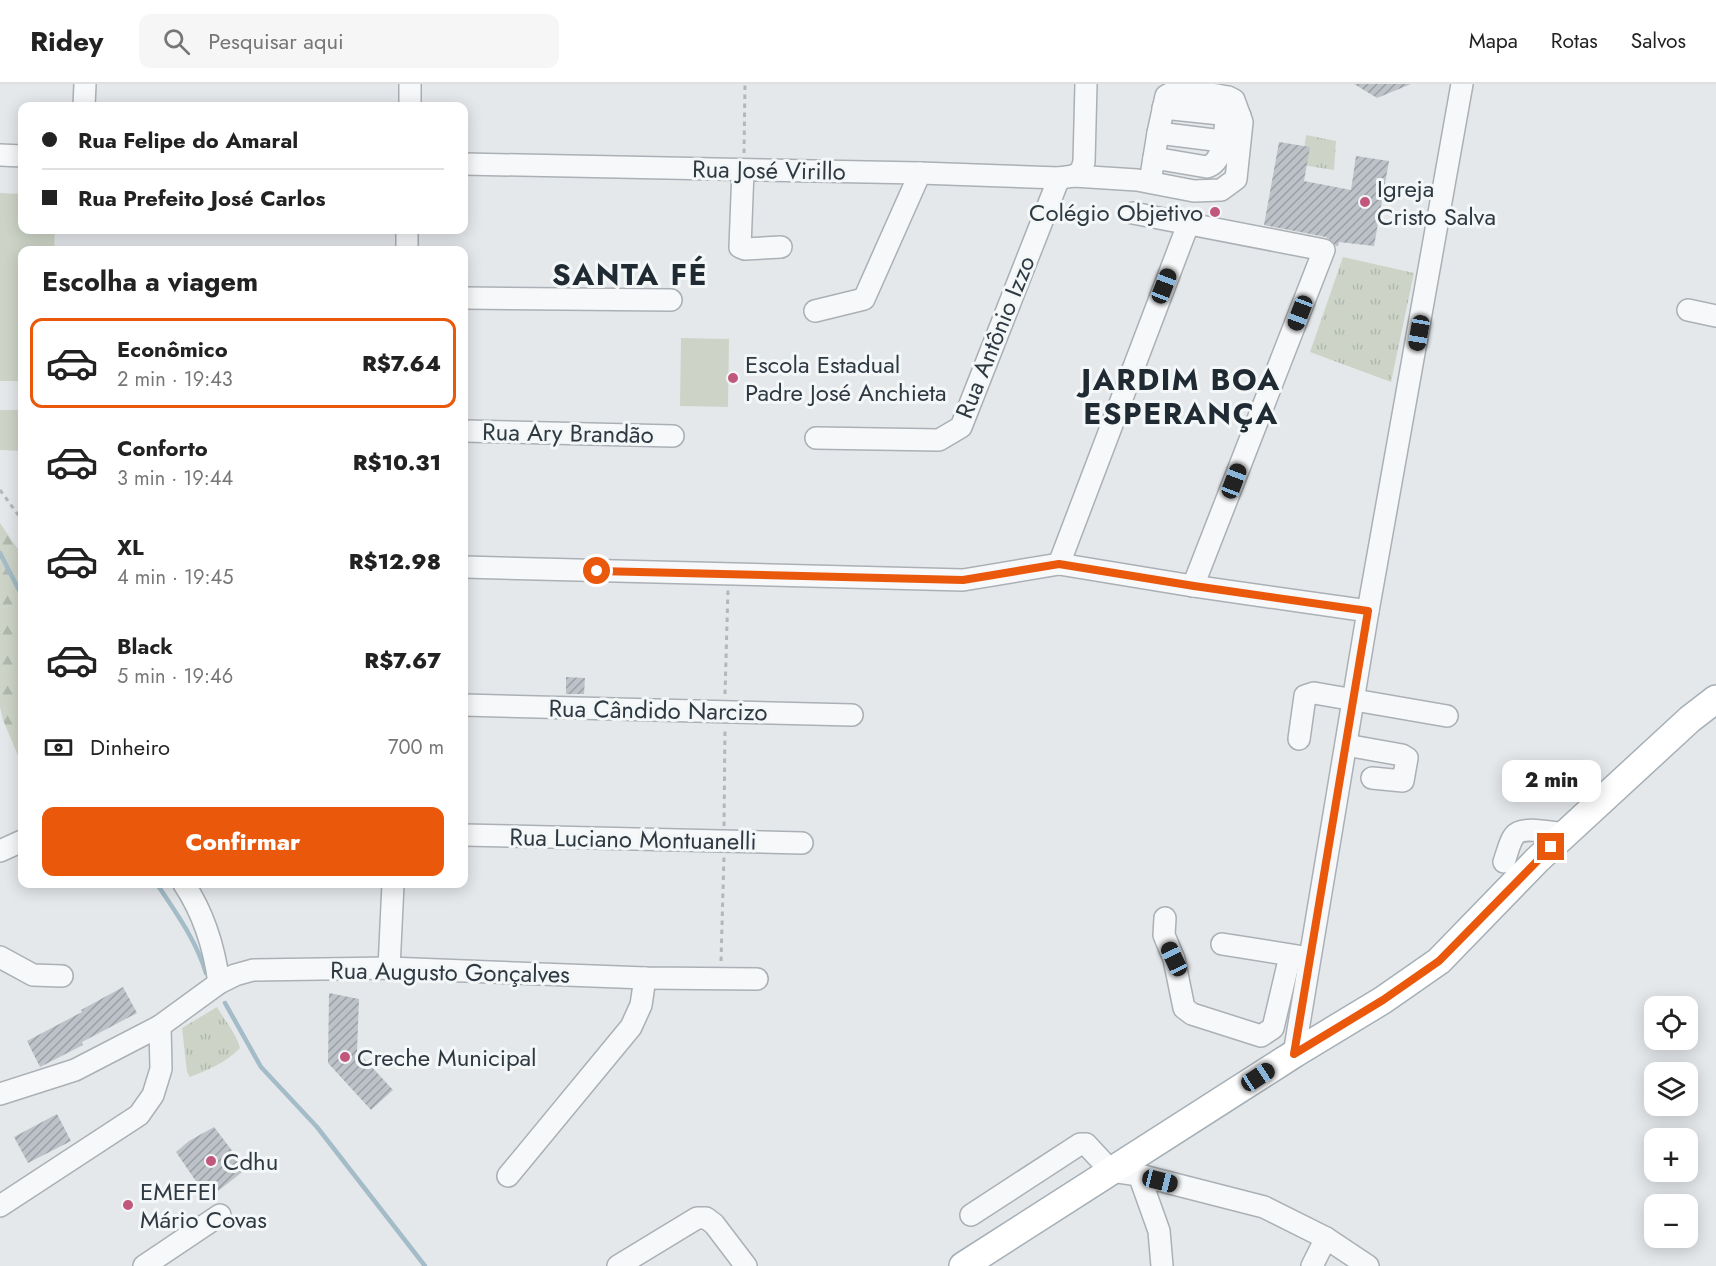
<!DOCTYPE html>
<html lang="pt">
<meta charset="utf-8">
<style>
body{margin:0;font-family:Jost,sans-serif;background:#f6f6f6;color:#222;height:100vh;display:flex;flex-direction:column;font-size:22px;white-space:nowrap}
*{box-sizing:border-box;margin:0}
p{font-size:20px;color:#767676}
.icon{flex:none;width:33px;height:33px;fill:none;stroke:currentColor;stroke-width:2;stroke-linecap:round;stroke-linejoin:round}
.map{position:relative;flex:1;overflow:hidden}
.sheet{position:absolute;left:18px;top:162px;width:450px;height:642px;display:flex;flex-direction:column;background:#fff;border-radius:12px;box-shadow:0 3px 15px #0003}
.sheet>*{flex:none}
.guide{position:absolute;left:18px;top:18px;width:450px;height:132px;border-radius:12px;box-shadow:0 3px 15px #0003;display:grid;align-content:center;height:132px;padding:0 24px;background:#fff}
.tools{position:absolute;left:1644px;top:912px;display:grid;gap:12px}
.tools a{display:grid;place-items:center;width:54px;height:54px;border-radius:12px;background:#fff;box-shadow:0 3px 15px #0003;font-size:30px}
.end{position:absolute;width:27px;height:27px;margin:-14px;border:8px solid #ea580c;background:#fff;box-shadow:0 0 0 3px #fff}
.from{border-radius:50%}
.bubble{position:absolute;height:42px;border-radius:12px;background:#fff;box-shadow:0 3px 15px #0003;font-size:20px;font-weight:800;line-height:42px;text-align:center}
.car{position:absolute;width:18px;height:36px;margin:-18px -9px;border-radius:8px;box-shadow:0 0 4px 2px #0007;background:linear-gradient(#222 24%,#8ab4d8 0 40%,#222 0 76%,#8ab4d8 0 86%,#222 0)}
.guide b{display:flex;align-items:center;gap:21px;height:57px;font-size:22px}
.guide b+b{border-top:2px solid #e0e0e0}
.guide i{width:15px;height:15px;background:#222}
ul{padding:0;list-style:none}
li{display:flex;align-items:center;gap:18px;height:90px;margin:0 12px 9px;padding:0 12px;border:3px solid transparent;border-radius:12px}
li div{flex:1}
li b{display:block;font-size:22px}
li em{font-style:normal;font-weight:800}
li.active{border-color:#ea580c}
li>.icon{width:54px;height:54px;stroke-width:1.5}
h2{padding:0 24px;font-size:27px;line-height:72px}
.pay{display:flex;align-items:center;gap:15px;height:66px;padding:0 24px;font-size:22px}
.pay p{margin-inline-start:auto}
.primary-button{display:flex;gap:12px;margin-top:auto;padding:12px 24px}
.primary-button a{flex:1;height:69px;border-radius:12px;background:#ea580c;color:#fff;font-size:24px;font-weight:800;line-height:69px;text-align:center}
header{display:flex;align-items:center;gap:36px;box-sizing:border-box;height:84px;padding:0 30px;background:#fff;border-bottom:2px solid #e0e0e0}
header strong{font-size:28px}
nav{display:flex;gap:33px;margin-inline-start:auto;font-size:21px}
.search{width:420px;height:54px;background:#f6f6f6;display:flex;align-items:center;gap:15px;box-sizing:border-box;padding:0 21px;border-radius:12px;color:#767676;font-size:22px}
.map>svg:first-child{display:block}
.grass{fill:url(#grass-tufts)}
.forest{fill:url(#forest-firs)}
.pitch{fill:#cdd4c7}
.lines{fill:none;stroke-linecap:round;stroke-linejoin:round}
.stream{stroke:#a3bcc7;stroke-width:4.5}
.building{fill:url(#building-hatch)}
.minor-casing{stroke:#aab0b5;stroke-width:24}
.major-casing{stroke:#a5afb6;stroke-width:30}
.path{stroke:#b3b7bb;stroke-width:3;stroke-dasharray:4.5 4.5;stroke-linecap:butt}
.minor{stroke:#f7f8f9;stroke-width:21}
.major{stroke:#fff;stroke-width:27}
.route{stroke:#ea580c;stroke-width:8}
.poi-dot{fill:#c2577c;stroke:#f4f7f8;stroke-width:2}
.labels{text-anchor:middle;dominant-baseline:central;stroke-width:6;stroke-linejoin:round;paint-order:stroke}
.street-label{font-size:24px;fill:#2e3942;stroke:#f4f7f8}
.poi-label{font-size:24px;fill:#2e3942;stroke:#f4f7f8;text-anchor:start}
.district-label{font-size:30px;font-weight:bold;letter-spacing:1.5px;fill:#1f2a33;stroke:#f4f7f8}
</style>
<header>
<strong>Ridey</strong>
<div class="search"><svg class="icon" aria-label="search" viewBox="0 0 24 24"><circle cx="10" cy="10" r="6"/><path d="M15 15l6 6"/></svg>Pesquisar aqui</div>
<nav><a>Mapa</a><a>Rotas</a><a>Salvos</a></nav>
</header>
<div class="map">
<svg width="1716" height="1182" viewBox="0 0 1716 1182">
<defs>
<pattern id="grass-tufts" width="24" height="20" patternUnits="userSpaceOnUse" patternTransform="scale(1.5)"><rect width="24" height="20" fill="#cdd4c7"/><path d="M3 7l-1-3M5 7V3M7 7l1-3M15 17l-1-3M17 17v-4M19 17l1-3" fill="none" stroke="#b0b7ac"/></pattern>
<pattern id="forest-firs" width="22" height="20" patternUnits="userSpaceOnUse" patternTransform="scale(1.5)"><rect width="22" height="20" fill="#cdd4c7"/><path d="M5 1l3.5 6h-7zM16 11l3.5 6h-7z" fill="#b0b7ac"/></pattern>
<pattern id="building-hatch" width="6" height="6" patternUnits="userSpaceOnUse" patternTransform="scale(1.5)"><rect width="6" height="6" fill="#bcc2c7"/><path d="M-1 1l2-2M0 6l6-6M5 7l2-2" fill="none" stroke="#999fa3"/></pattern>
</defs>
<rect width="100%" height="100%" fill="#e5e8eb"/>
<g class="grass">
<path d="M1306 51 1336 57 1334 86 1302 81Z"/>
<path d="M1343 173 1414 189 1391 298 1310 268Z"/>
<path d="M217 923C225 937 236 949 240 964 227 978 208 986 190 993L187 988 182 944Z"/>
</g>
<path class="forest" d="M0 439 22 471V681L3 636 0 623Z"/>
<g class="pitch">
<path d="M0 109 22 110V146H55L54 166H22V297H0Z"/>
<path d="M681 254 729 255 728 323 680 322Z"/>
<path d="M0 326H22V367L0 366Z"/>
</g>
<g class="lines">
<g class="stream">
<path d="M0 469 22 512"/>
<path d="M157 800C176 829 196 856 206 889"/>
<path d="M225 919 261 983 317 1043 425 1182"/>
</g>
</g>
<g class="building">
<path d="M1354 0H1411L1377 14Z"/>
<path d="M1279 58 1310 63 1304 97 1351 106 1356 72 1389 77 1374 162 1339 158 1338 162H1336L1332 157 1326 153 1264 141Z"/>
<path d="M566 593 585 594 584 610H566Z"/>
<path d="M123 903 137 929 82 958 83 961 40 983 27 957 82 928 81 926Z"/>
<path d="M329 909 359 915 357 967 393 1006 371 1026 328 979Z"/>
<path d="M57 1030 71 1057 28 1079 14 1053Z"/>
<path d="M214 1043 246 1085 208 1115 176 1068 189 1057Z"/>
</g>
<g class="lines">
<g class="minor-casing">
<g id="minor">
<path d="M410 0V22"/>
<path d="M84 22 85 0"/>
<path d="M1163 24 1240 32"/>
<path d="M1158 49 1222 57"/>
<path d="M0 71 22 72"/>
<path d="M1154 74 1207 83C1225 78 1224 46 1227 31"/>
<path d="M464 80 920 89 1059 94 1074 92 1137 96 1194 107 1221 106 1236 95 1242 38 1234 16 1228 13C1211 11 1182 1 1166 12L1158 49 1150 98"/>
<path d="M743 86 740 163 745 165 781 163"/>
<path d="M1074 92 1081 87 1084 78 1086 0"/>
<path d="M1133 129 1324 166 1193 502"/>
<path d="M407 166V146"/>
<path d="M464 214 671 216"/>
<path d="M1688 226 1716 232"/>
<path d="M815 227 864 215 920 89"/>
<path d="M464 347 673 352"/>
<path d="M816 354 939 356 961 343 1059 94"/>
<path d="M1059 480 1189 138"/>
<path d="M464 483 963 496 1059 480 1193 502 1368 527"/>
<path d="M464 621 852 631"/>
<path d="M1299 655 1305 612 1314 609 1447 632"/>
<path d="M1346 661 1402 671 1407 674 1403 697 1372 694"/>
<path d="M464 751 802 759"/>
<path d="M0 767 22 757"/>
<path d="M1504 778C1507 770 1509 759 1514 752 1521 741 1553 749 1565 750"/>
<path d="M184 800C204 830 214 862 219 899"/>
<path d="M1165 834 1164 851 1174 875 1184 924 1192 930 1261 952 1273 944 1290 872"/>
<path d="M1222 860 1304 873"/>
<path d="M0 873 33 891 62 892"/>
<path d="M389 884 393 800"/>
<path d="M1294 970 1368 527 1462 0"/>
<path d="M0 1010 75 986 160 942 219 899 235 891 253 886 389 884 645 894 757 895"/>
<path d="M1139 1091 1159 1147 1162 1182"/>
<path d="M508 1092 631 943 641 921 645 894"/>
<path d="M0 1122 139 1031 153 1011 161 985 160 942"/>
<path d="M971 1131 1080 1060H1086L1111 1087 1139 1091 1264 1123 1326 1154 1368 1182"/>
<path d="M144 1182 220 1131"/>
<path d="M618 1182 697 1134H706L714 1140 746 1182"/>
<path d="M1312 1182 1326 1154"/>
</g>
</g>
<g class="major-casing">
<path id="major" d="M963 1182 1294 970 1383 916 1439 877 1537 776 1690 635 1716 615"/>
</g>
<g class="path">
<path d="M744 69 745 0"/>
<path d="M0 406 22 436"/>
<path d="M725 610 728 505"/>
<path d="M724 742 725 643"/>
<path d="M721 877 724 772"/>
</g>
<use href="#minor" class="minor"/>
<use href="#major" class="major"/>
</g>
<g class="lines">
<path class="route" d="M597 487 963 496 1059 480 1194 502 1368 527 1294 970 1383 916 1439 877 1551 763"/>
</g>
<g class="poi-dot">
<circle cx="1365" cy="118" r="6"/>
<circle cx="1215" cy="128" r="6"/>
<circle cx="733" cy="294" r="6"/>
<circle cx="345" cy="973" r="6"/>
<circle cx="211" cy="1077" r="6"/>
<circle cx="128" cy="1121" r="6"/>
</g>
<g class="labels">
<g class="street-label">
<text transform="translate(769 86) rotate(1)">Rua José Virillo</text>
<text transform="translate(995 253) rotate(-68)">Rua Antônio Izzo</text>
<text transform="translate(568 349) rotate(1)">Rua Ary Brandão</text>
<text transform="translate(658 626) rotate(1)">Rua Cândido Narcizo</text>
<text transform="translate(633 755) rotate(1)">Rua Luciano Montuanelli</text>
<text transform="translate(450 888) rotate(1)">Rua Augusto Gonçalves</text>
</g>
<g class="poi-label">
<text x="1377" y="104">Igreja<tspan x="1377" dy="28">Cristo Salva</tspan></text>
<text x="1203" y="128" text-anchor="end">Colégio Objetivo</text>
<text x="745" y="280">Escola Estadual<tspan x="745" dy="28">Padre José Anchieta</tspan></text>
<text x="357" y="973">Creche Municipal</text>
<text x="223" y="1077">Cdhu</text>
<text x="140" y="1107">EMEFEI<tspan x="140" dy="28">Mário Covas</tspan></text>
</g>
<g class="district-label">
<text x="630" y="190">SANTA FÉ</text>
<text x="1181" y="295">JARDIM BOA<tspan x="1181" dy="34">ESPERANÇA</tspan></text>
</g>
</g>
</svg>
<div class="tools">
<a><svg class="icon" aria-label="locate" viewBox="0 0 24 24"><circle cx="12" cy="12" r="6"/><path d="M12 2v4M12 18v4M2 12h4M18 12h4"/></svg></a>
<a><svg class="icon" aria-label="layers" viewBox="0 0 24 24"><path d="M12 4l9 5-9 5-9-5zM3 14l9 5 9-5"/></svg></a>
<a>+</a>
<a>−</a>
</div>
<i class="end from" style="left:597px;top:487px"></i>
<i class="end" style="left:1551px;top:763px"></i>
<div class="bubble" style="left:1502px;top:676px;width:99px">2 min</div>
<i class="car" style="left:1164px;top:202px;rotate:21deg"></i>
<i class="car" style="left:1300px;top:229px;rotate:201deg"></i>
<i class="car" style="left:1419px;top:249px;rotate:190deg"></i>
<i class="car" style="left:1234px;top:397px;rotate:21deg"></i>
<i class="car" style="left:1174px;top:875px;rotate:335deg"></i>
<i class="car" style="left:1258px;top:993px;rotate:57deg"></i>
<i class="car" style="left:1160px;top:1097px;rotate:104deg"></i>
<div class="guide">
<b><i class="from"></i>Rua Felipe do Amaral</b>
<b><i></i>Rua Prefeito José Carlos</b>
</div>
<section class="sheet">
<h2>Escolha a viagem</h2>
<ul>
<li class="active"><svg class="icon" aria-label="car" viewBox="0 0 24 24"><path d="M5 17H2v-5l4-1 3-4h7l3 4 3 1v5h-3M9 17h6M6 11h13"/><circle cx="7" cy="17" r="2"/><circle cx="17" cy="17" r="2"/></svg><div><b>Econômico</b><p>2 min · 19:43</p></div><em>R$7.64</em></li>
<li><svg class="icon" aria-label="car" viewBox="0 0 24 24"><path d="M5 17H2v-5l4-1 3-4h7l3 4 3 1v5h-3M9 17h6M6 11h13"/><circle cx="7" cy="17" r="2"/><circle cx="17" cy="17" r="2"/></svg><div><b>Conforto</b><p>3 min · 19:44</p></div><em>R$10.31</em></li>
<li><svg class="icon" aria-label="car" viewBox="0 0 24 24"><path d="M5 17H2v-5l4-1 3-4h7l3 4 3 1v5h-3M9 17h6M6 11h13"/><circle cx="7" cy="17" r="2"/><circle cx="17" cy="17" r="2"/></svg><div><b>XL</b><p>4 min · 19:45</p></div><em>R$12.98</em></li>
<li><svg class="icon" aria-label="car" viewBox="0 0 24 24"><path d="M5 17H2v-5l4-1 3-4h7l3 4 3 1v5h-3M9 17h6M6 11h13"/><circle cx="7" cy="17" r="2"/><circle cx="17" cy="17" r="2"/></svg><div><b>Black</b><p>5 min · 19:46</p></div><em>R$7.67</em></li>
</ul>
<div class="pay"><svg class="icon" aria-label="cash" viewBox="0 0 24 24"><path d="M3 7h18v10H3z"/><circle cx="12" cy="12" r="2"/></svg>Dinheiro<p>700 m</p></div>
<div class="primary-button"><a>Confirmar</a></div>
</section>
</div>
